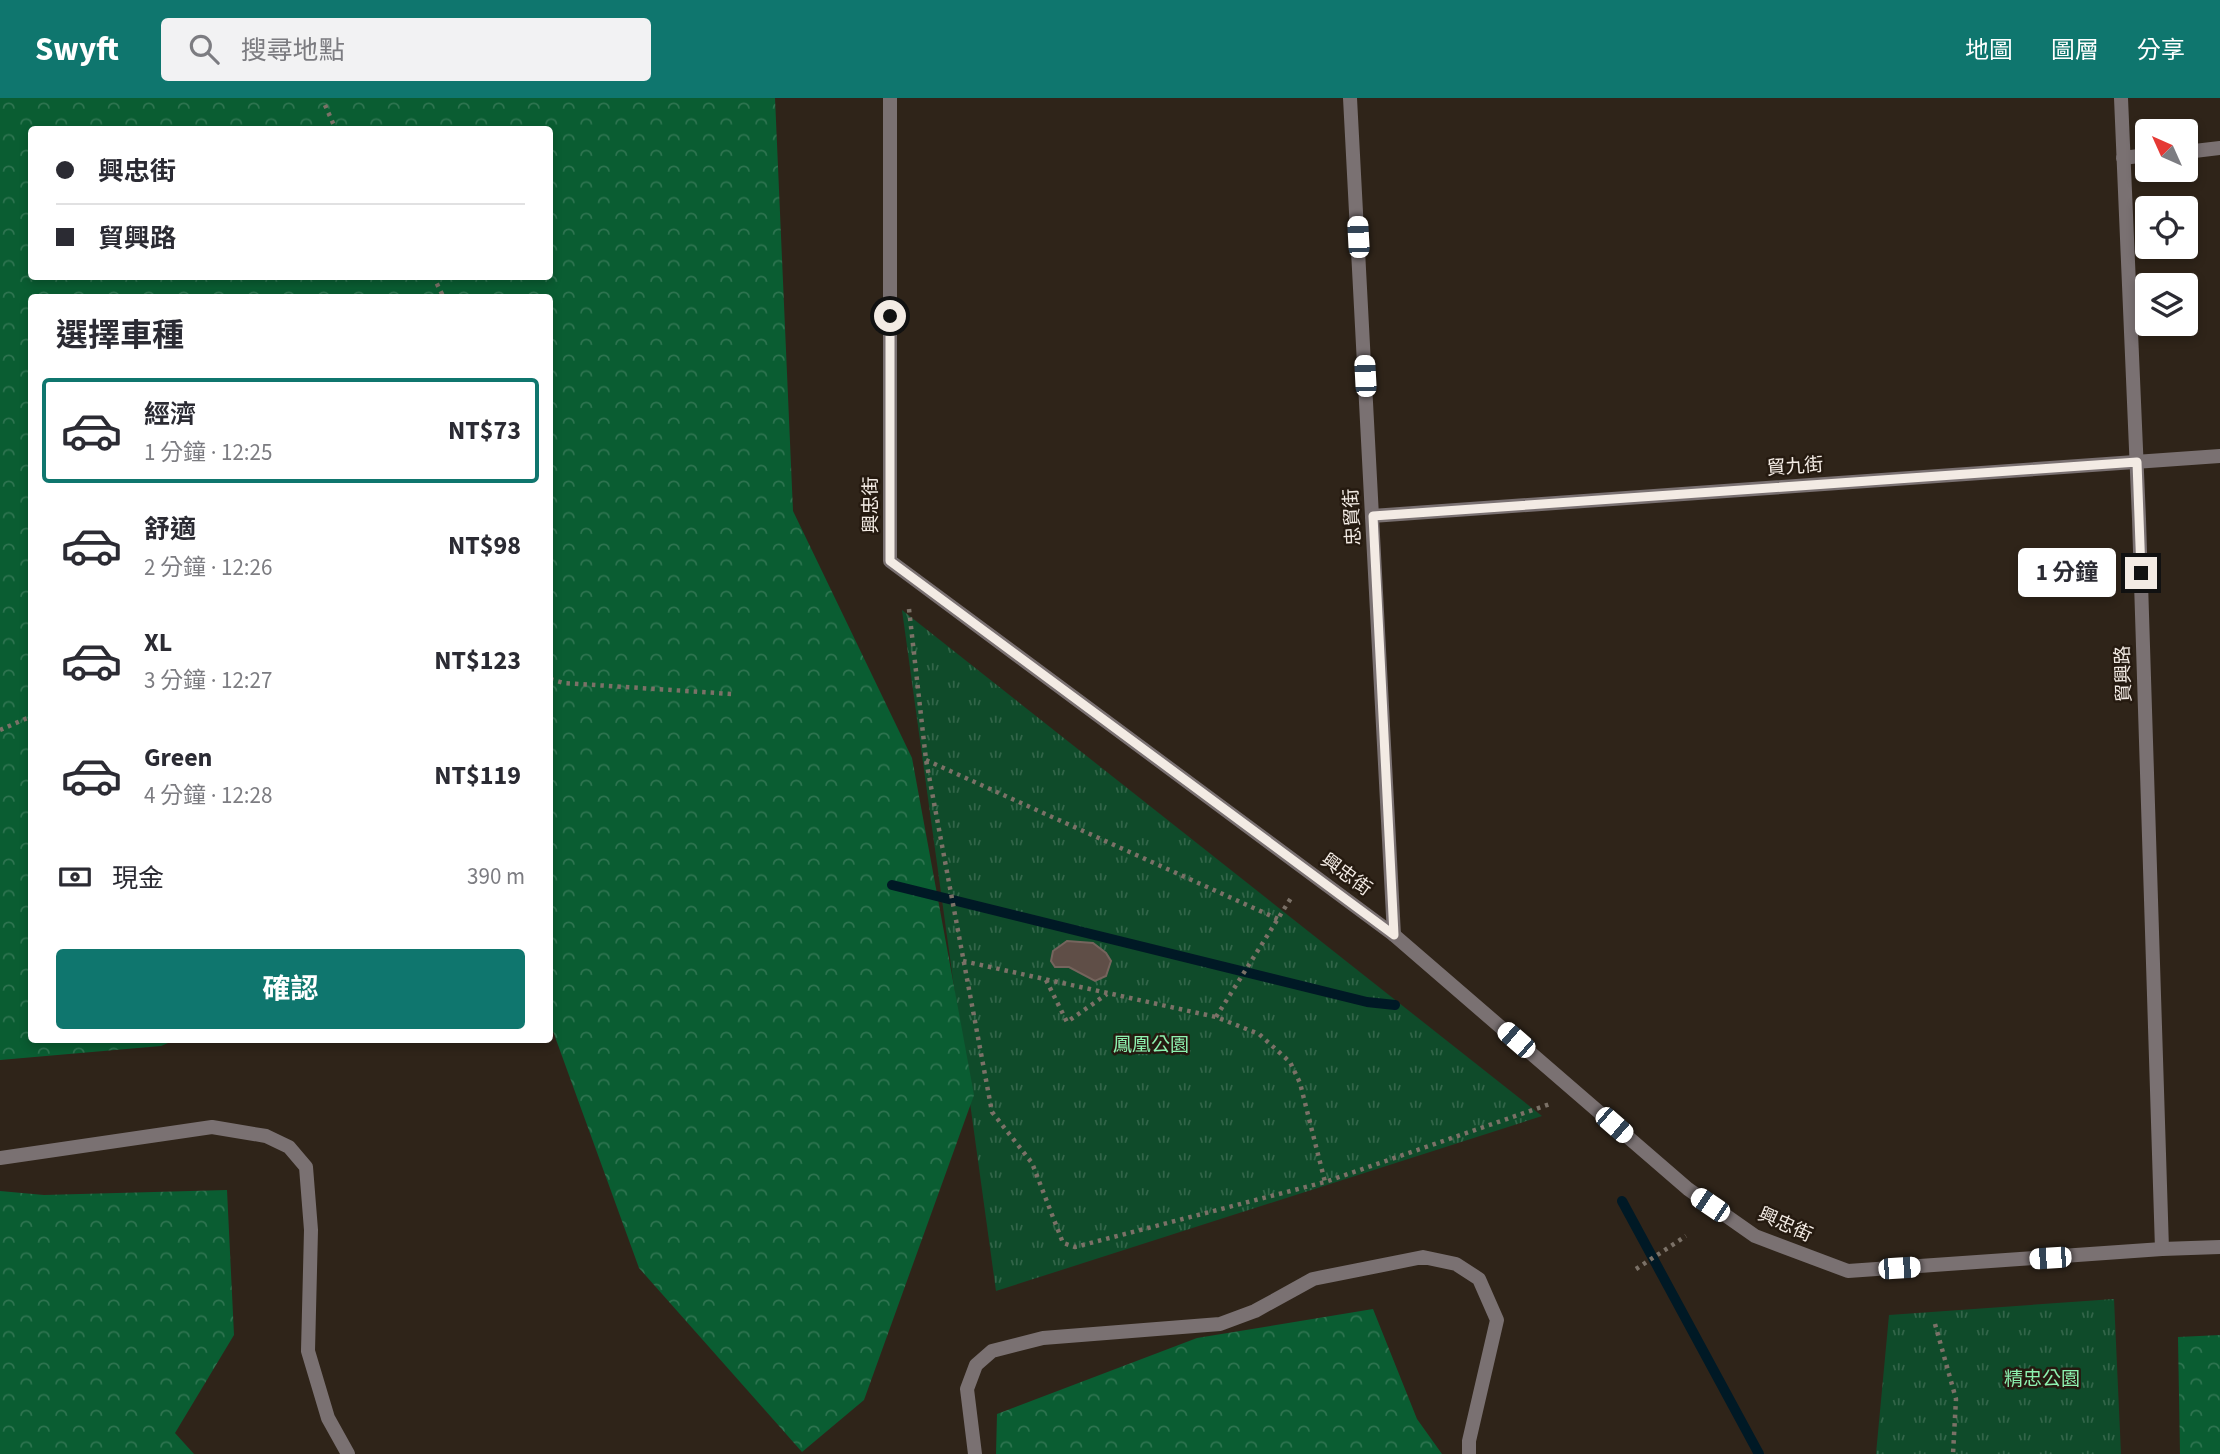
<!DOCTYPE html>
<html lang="zh-TW">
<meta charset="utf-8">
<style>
body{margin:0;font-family:"Source Sans 3","Noto Sans TC",sans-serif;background:#f2f2f3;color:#2b2b33;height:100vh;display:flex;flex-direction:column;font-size:26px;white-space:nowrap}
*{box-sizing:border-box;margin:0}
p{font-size:23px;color:#7c7c81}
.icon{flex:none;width:38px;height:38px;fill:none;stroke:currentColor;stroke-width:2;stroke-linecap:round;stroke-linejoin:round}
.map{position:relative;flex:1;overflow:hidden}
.side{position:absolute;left:28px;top:196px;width:525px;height:749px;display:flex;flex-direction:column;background:#fff;border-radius:7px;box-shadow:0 4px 10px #0003}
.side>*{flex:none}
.guide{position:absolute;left:28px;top:28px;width:525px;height:154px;border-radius:7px;box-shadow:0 4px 10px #0003;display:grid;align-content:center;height:154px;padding:0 28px;background:#fff}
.needle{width:46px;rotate:315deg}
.fabs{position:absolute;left:2135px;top:21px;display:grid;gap:14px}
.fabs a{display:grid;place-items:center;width:63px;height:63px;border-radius:7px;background:#fff;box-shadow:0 4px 10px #0003;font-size:35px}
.end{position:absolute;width:32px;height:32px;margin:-16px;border:9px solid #f3ebe4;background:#111;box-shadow:0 0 0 4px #111}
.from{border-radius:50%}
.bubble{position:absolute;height:49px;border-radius:7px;background:#fff;box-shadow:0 4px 10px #0003;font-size:23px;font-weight:700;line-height:49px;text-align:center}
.car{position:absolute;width:21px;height:42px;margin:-21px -10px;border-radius:9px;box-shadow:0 0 5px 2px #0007;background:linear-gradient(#fff 24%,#345 0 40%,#fff 0 76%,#345 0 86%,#fff 0)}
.guide b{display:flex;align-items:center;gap:24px;height:66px;font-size:26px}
.guide b+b{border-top:2px solid #e1e1e2}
.guide i{width:18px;height:18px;background:#2b2b33}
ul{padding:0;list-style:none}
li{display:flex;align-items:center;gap:21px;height:105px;margin:0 14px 10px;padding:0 14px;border:4px solid transparent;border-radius:7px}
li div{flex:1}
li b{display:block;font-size:26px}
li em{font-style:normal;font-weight:700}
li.on{border-color:#0f766e}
li>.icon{width:63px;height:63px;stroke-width:1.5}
h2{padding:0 28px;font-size:32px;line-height:84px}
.pay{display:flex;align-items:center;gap:18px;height:77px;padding:0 28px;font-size:26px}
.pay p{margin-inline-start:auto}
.cta{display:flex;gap:14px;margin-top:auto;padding:14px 28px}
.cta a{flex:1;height:80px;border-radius:7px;background:#0f766e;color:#fff;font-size:28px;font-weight:700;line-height:80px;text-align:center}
header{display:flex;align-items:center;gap:42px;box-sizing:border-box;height:98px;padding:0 35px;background:#0f766e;color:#fff}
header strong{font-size:33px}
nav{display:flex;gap:38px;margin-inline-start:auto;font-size:24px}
.search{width:490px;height:63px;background:#f2f2f3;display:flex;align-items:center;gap:18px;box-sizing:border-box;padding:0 24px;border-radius:7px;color:#7c7c81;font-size:26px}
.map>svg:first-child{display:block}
.grass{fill:url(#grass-tufts)}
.forest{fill:url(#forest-crowns);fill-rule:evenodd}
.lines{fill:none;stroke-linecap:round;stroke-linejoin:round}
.stream{stroke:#001925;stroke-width:10}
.building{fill:#5f4e47;stroke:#75645d;stroke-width:2}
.path{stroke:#7b7167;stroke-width:4.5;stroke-dasharray:3.5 5;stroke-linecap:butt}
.lane{stroke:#7a7172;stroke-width:14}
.street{stroke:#7a7172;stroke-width:14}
.route{stroke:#f3ebe4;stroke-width:9}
.labels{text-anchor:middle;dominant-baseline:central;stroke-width:5;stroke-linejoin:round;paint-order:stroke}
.street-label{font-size:19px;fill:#f3ebe4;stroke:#251a10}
.park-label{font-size:19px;fill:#8ef2b0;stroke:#251a10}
</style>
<header>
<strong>Swyft</strong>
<div class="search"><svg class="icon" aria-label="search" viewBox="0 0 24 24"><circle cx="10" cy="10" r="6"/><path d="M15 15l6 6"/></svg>搜尋地點</div>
<nav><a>地圖</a><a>圖層</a><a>分享</a></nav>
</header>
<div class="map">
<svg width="2220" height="1356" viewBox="0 0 2220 1356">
<defs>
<pattern id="grass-tufts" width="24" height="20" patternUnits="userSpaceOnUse" patternTransform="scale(1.75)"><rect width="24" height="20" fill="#0f4b2a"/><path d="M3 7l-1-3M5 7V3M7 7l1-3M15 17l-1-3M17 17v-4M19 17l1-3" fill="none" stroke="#326549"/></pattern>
<pattern id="forest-crowns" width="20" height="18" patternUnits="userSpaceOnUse" patternTransform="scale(1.75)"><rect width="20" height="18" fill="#0a5d32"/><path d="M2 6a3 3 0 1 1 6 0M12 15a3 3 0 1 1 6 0" fill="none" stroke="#2e7450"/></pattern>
</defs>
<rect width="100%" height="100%" fill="#2f2419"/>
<g class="grass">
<path d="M902 512 1542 1018 996 1193Z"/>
<path d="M2114 1201 2121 1356H1876L1889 1217Z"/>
</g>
<g class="forest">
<path d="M0 0H775L793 413 912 660 974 997 864 1302 802 1354 639 1170 550 925V200H32V942H175L161 948 0 962ZM32 32H550V178H32Z"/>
<path d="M227 1092 234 1237 175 1335 194 1356H0V1093L44 1097Z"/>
<path d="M1373 1211 1417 1321 1442 1356H996L997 1316 1197 1240Z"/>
<path d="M2220 1237V1356H2180L2178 1239Z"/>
</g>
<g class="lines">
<g class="stream">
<path d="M892 787 1367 904 1395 907"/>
<path d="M1622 1103 1759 1356"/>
</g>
</g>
<path class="building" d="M1067 843 1093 845 1106 855 1111 863 1106 878 1095 883 1069 869H1055L1051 863 1053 853Z"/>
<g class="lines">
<g class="path">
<path d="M325 7 336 32"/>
<path d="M433 178 442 196 441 200"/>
<path d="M909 511 926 662 992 1014 1032 1065 1063 1145 1075 1149 1325 1084 1550 1006"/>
<path d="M550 581 564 585 732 596"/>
<path d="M0 632 32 618"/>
<path d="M926 662 1278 821"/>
<path d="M963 863 1216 919 1259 936 1290 964 1300 985 1325 1084"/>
<path d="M1046 882 1067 924 1107 896"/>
<path d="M1216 919 1291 800"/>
<path d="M1636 1171 1686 1138"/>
<path d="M1935 1226 1956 1301 1953 1356"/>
</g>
<g class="lane">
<path d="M2186 54 2220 50"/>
<path d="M2123 60 2147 57"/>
</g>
<g class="street">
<path d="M890 0V463L1394 837 1688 1091 1755 1138 1848 1173 2162 1151 2220 1149"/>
<path d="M1350 0 1394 837"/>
<path d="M2121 0 2139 421 2162 1151"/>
<path d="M1372 418 2220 358"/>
<path d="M0 1060 212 1029 266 1038 289 1049 306 1069 311 1132 308 1253 328 1320 348 1356"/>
<path d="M975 1356 967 1291 976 1267 992 1253 1043 1240 1220 1226 1255 1213 1313 1181 1423 1159 1456 1166 1479 1181 1497 1222 1469 1343V1356"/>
</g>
</g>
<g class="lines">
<path class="route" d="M890 218V463L1394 837 1373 418 2137 364 2141 475"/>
</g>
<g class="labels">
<g class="street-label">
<text transform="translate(1795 369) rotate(-4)">貿九街</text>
<text transform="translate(871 407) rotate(-90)">興忠街</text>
<text transform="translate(1353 419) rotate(-93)">忠貿街</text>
<text transform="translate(2124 576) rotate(-92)">貿興路</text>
<text transform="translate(1346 777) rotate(36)">興忠街</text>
<text transform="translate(1785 1127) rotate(24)">興忠街</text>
</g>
<g class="park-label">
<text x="1151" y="947">鳳凰公園</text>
<text x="2042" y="1281">精忠公園</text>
</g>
</g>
</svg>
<div class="fabs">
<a><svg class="needle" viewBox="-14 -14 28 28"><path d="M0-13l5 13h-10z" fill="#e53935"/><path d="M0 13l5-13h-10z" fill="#7c7c81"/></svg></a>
<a><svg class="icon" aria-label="locate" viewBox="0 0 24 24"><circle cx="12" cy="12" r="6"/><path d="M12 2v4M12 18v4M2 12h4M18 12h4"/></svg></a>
<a><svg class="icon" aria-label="layers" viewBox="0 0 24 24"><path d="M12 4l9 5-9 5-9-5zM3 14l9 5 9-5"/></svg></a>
</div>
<i class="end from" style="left:890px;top:218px"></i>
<i class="end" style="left:2141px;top:475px"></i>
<div class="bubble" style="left:2018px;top:450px;width:98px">1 分鐘</div>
<i class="car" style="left:1358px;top:139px;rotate:357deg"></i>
<i class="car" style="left:1365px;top:278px;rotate:357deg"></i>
<i class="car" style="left:1516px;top:942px;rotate:311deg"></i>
<i class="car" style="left:1614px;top:1027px;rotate:131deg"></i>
<i class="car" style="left:1710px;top:1107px;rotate:304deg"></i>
<i class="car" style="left:2050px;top:1160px;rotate:266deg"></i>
<i class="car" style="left:1899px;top:1170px;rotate:86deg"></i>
<div class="guide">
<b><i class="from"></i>興忠街</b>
<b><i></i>貿興路</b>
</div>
<section class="side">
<h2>選擇車種</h2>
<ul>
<li class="on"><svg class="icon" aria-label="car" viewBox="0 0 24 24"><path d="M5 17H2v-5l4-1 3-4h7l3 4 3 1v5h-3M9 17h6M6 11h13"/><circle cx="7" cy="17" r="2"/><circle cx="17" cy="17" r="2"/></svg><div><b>經濟</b><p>1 分鐘 · 12:25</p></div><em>NT$73</em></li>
<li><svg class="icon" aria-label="car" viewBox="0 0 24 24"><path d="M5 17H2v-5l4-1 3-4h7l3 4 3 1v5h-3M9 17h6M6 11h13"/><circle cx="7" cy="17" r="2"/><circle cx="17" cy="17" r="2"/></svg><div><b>舒適</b><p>2 分鐘 · 12:26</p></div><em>NT$98</em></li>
<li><svg class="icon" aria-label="car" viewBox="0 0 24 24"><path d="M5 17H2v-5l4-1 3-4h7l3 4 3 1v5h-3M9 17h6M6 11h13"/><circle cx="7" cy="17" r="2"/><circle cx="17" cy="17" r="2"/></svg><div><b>XL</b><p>3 分鐘 · 12:27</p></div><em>NT$123</em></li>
<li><svg class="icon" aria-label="car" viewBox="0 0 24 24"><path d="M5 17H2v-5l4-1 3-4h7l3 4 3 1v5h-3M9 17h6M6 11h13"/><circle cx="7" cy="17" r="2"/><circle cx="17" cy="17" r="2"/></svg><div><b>Green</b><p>4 分鐘 · 12:28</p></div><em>NT$119</em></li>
</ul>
<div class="pay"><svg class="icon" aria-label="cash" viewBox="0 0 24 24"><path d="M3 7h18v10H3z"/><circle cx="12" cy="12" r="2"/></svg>現金<p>390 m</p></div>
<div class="cta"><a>確認</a></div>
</section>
</div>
